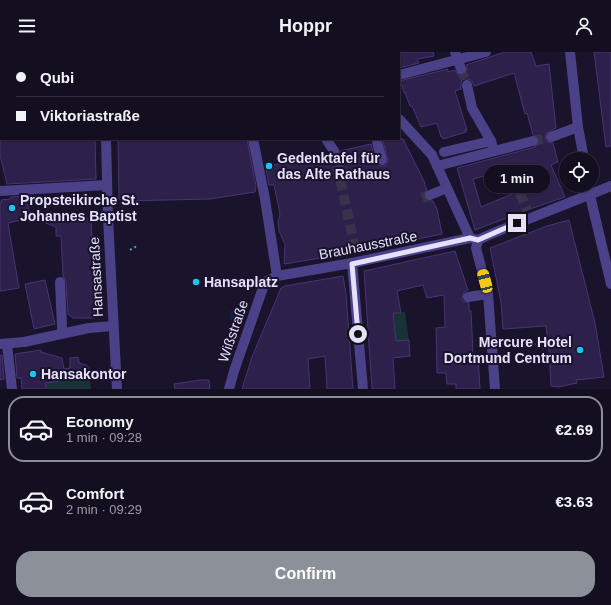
<!DOCTYPE html>
<meta charset="utf-8">
<style>
body{margin:0;font-family:Helvetica,sans-serif;background:#1d172a;color:#f1f3f6;height:100vh;display:flex;flex-direction:column;font-size:15px;white-space:nowrap}
*{box-sizing:border-box;margin:0}
p{font-size:13px;color:#9d9ca5}
.icon{flex:none;width:22px;height:22px;fill:none;stroke:currentColor;stroke-width:2;stroke-linecap:round;stroke-linejoin:round}
.map{position:relative;height:337px;overflow:hidden}
.details{display:flex;flex-direction:column;background:#140e21;flex:1}
.details>*{flex:none}
.hud{position:absolute;left:0px;top:0px;width:400px;height:88px;box-shadow:0 1px 3px #0004,0 0 0 1px #332e3f;display:grid;align-content:center;height:88px;padding:0 16px;background:#140e21}
.controls{position:absolute;left:559px;top:100px;display:grid;gap:8px}
.controls a{display:grid;place-items:center;width:40px;height:40px;border-radius:50%;background:#140e21;box-shadow:0 1px 3px #0004,0 0 0 1px #332e3f;font-size:20px}
.end{position:absolute;width:18px;height:18px;margin:-9px;border:5px solid #e6e0fd;background:#111;box-shadow:0 0 0 2px #111}
.from{border-radius:50%}
.bubble{position:absolute;height:28px;border-radius:14px;background:#140e21;box-shadow:0 1px 3px #0004,0 0 0 1px #332e3f;font-size:13px;font-weight:700;line-height:28px;text-align:center}
.car{position:absolute;width:12px;height:24px;margin:-12px -6px;border-radius:5px;box-shadow:0 0 3px 1px #0007;background:linear-gradient(#f5c518 24%,#345 0 40%,#f5c518 0 76%,#345 0 86%,#f5c518 0)}
.hud b{display:flex;align-items:center;gap:14px;height:38px;font-size:15px}
.hud b+b{border-top:1px solid #332e3f}
.hud i{width:10px;height:10px;background:#f1f3f6}
ul{padding:7px 0 0;list-style:none}
li{display:flex;align-items:center;gap:12px;height:66px;margin:0 8px 6px;padding:0 8px;border:2px solid transparent;border-radius:16px}
li div{flex:1}
li b{display:block;font-size:15px}
li em{font-style:normal;font-weight:700}
li.on{border-color:#8c9099}
li>.icon{width:36px;height:36px;stroke-width:1.5}
.action{display:flex;gap:8px;margin-top:auto;padding:8px 16px}
.action a{flex:1;height:46px;border-radius:16px;background:#8c9099;color:#fff;font-size:16px;font-weight:700;line-height:46px;text-align:center}
header{display:flex;justify-content:space-between;align-items:center;height:52px;padding:0 16px;background:#140e21;font-size:18px;font-weight:700}
.map>svg:first-child{display:block}
.green{fill:#173335}
.water{fill:#11214c}
.building{fill:#2d204b;stroke:#473476;fill-rule:evenodd}
.lines{fill:none;stroke-linecap:round;stroke-linejoin:round}
.minor-tunnel{stroke:#39324b;stroke-width:10;stroke-dasharray:10 5;stroke-linecap:butt}
.path{stroke:#39b3b8;stroke-width:2;stroke-dasharray:2 3;stroke-linecap:butt}
.minor{stroke:#4b4188;stroke-width:10}
.route{stroke:#e6e0fd;stroke-width:5}
.poi-dot{fill:#18c6f1;stroke:#1a132c;stroke-width:1.5}
.labels{text-anchor:middle;dominant-baseline:central;stroke-width:4;stroke-linejoin:round;paint-order:stroke}
.poi-label{font-size:14px;font-weight:bold;fill:#e6e0fd;stroke:#1a132c;text-anchor:start}
.street-label{font-size:14px;fill:#e6e0fd;stroke:#1a132c}
</style>
<header><svg class="icon" aria-label="menu" viewBox="0 0 24 24"><path d="M4 6h16M4 12h16M4 18h16"/></svg>Hoppr<svg class="icon" aria-label="person" viewBox="0 0 24 24"><circle cx="12" cy="8" r="4"/><path d="M4 21q1-7 8-7t8 7"/></svg></header>
<div class="map">
<svg width="611" height="337" viewBox="0 0 611 337">
<rect width="100%" height="100%" fill="#1a132c"/>
<g class="green">
<path d="M405 260 409 288 396 289 393 261Z"/>
<path d="M89 325 91 337H46L45 327 57 326 58 330Z"/>
</g>
<path class="water" d="M246 258C244 265 238 271 231 270L230 259Z"/>
<g class="building">
<path d="M399 0H433L434 4 417 7 419 11 399 16Z"/>
<path d="M505 0H531L536 14 549 12 556 76 546 81 545 87 547 90 553 91 558 110 551 113 565 145 533 156 475 178 457 116 535 95 539 90 538 85 533 83 527 61 525 62 514 21 474 34 472 29 469 27H465L462 28 461 31V37L455 39 467 78H465L466 80 443 87 442 84 441 85 437 71 421 75 412 54H410L405 40 404 41 402 33 399 34V29L448 17V20L455 18 457 22 463 23 467 19 466 13ZM506 118 512 142 481 155 473 127Z"/>
<path d="M594 0H611V94L606 95Z"/>
<path d="M0 87H95L96 127 7 132 0 103Z"/>
<path d="M118 87H247L256 134 255 140 210 147 122 149V147H119Z"/>
<path d="M390 87H403L425 131 424 132 427 137 424 142V146L429 149H433L437 157 442 182 352 201 284 212 285 192 279 179 278 170 280 162 274 133H269L265 112 269 114 297 108 314 107 330 110 328 102 331 105H335L338 104 340 99 371 92 376 110 380 114H383L386 113 388 109 383 89Z"/>
<path d="M22 144 29 155 27 164 21 168 8 171 19 236 0 239V150H2L1 148 10 147 11 145Z"/>
<path d="M91 166 95 266H73L68 262 66 230 63 224 61 184H56V175L38 168Z"/>
<path d="M569 168 595 271 604 325 576 328 577 331 558 335 551 334 549 299 546 274 503 277 501 250 490 196 547 174Z"/>
<path d="M455 199 468 238 464 240 462 246 463 249 469 251V259H471L473 302H478L480 337H456V332H447L446 321H437L436 276 445 275 444 243 427 246 423 233 397 239 401 261H393L396 289 409 288 410 304 393 306 395 337H372L364 219Z"/>
<path d="M343 224 346 242 353 337H327L325 304 308 307 310 337H242L252 305 281 236 285 234Z"/>
<path d="M45 228 55 272 34 277 25 232Z"/>
<path d="M41 298V300L62 306 64 317 70 316V306L78 305 79 311 86 313 88 315 89 325 46 331V337H22L21 326H17L15 302Z"/>
<path d="M0 303H2L4 327 0 328Z"/>
<path d="M200 328H209L210 337H175L174 332Z"/>
</g>
<g class="lines">
<g class="minor-tunnel">
<path d="M461 17 467 33"/>
<path d="M533 89 551 85"/>
<path d="M334 99 356 201"/>
<path d="M520 141 527 158"/>
<path d="M422 146 430 143"/>
</g>
<g class="path">
<path d="M130 198 135 195 138 196"/>
<path d="M501 292C512 291 536 285 542 297L544 296"/>
</g>
<g class="minor">
<path d="M103 0V1"/>
<path d="M233 0 234 1"/>
<path d="M289 0V1"/>
<path d="M377 0V1"/>
<path d="M455 0 461 17"/>
<path d="M570 0 578 75 584 107"/>
<path d="M198 1 202 0"/>
<path d="M0 13 1 15"/>
<path d="M399 23 486 0"/>
<path d="M0 33H1"/>
<path d="M467 33 472 56 491 89 494 99"/>
<path d="M399 67 432 103 470 186"/>
<path d="M551 85 578 75"/>
<path d="M106 87 108 166 117 337"/>
<path d="M253 87 265 147 277 224"/>
<path d="M326 87 334 99"/>
<path d="M377 90 382 108"/>
<path d="M444 100 491 89"/>
<path d="M437 114 533 89"/>
<path d="M588 133 592 152 611 232"/>
<path d="M0 139 107 133"/>
<path d="M430 143 447 136"/>
<path d="M478 188 476 196 488 242 495 337"/>
<path d="M478 188 491 182 611 134"/>
<path d="M352 211 363 337"/>
<path d="M60 230 62 275 63 281"/>
<path d="M468 245 488 242"/>
<path d="M0 292 24 290 89 276 113 274"/>
<path d="M7 292 12 337"/>
<path d="M229 337 234 319 265 230 277 224 352 211 470 186 478 188"/>
</g>
</g>
<g class="lines">
<path class="route" d="M358 282 352 212 470 186 478 188 517 171"/>
</g>
<g class="poi-dot">
<circle cx="269" cy="114" r="4"/>
<circle cx="12" cy="156" r="4"/>
<circle cx="196" cy="230" r="4"/>
<circle cx="580" cy="298" r="4"/>
<circle cx="33" cy="322" r="4"/>
</g>
<g class="labels">
<g class="poi-label">
<text x="277" y="106">Gedenktafel für<tspan x="277" dy="16">das Alte Rathaus</tspan></text>
<text x="20" y="148">Propsteikirche St.<tspan x="20" dy="16">Johannes Baptist</tspan></text>
<text x="204" y="230">Hansaplatz</text>
<text x="572" y="290" text-anchor="end">Mercure Hotel<tspan x="572" dy="16">Dortmund Centrum</tspan></text>
<text x="41" y="322">Hansakontor</text>
</g>
<g class="street-label">
<text transform="translate(368 193) rotate(-11)">Brauhausstraße</text>
<text transform="translate(96 225) rotate(-93)">Hansastraße</text>
<text transform="translate(233 279) rotate(-71)">Wißstraße</text>
</g>
</g>
</svg>
<div class="controls">
<a><svg class="icon" aria-label="locate" viewBox="0 0 24 24"><circle cx="12" cy="12" r="6"/><path d="M12 2v4M12 18v4M2 12h4M18 12h4"/></svg></a>
</div>
<i class="end from" style="left:358px;top:282px"></i>
<i class="end" style="left:517px;top:171px"></i>
<div class="bubble" style="left:484px;top:113px;width:66px">1 min</div>
<i class="car" style="left:485px;top:229px;rotate:345deg"></i>
<div class="hud">
<b><i class="from"></i>Qubi</b>
<b><i></i>Viktoriastraße</b>
</div>
</div>
<section class="details">
<ul>
<li class="on"><svg class="icon" aria-label="car" viewBox="0 0 24 24"><path d="M5 17H2v-5l4-1 3-4h7l3 4 3 1v5h-3M9 17h6M6 11h13"/><circle cx="7" cy="17" r="2"/><circle cx="17" cy="17" r="2"/></svg><div><b>Economy</b><p>1 min · 09:28</p></div><em>€2.69</em></li>
<li><svg class="icon" aria-label="car" viewBox="0 0 24 24"><path d="M5 17H2v-5l4-1 3-4h7l3 4 3 1v5h-3M9 17h6M6 11h13"/><circle cx="7" cy="17" r="2"/><circle cx="17" cy="17" r="2"/></svg><div><b>Comfort</b><p>2 min · 09:29</p></div><em>€3.63</em></li>
</ul>
<div class="action"><a>Confirm</a></div>
</section>
